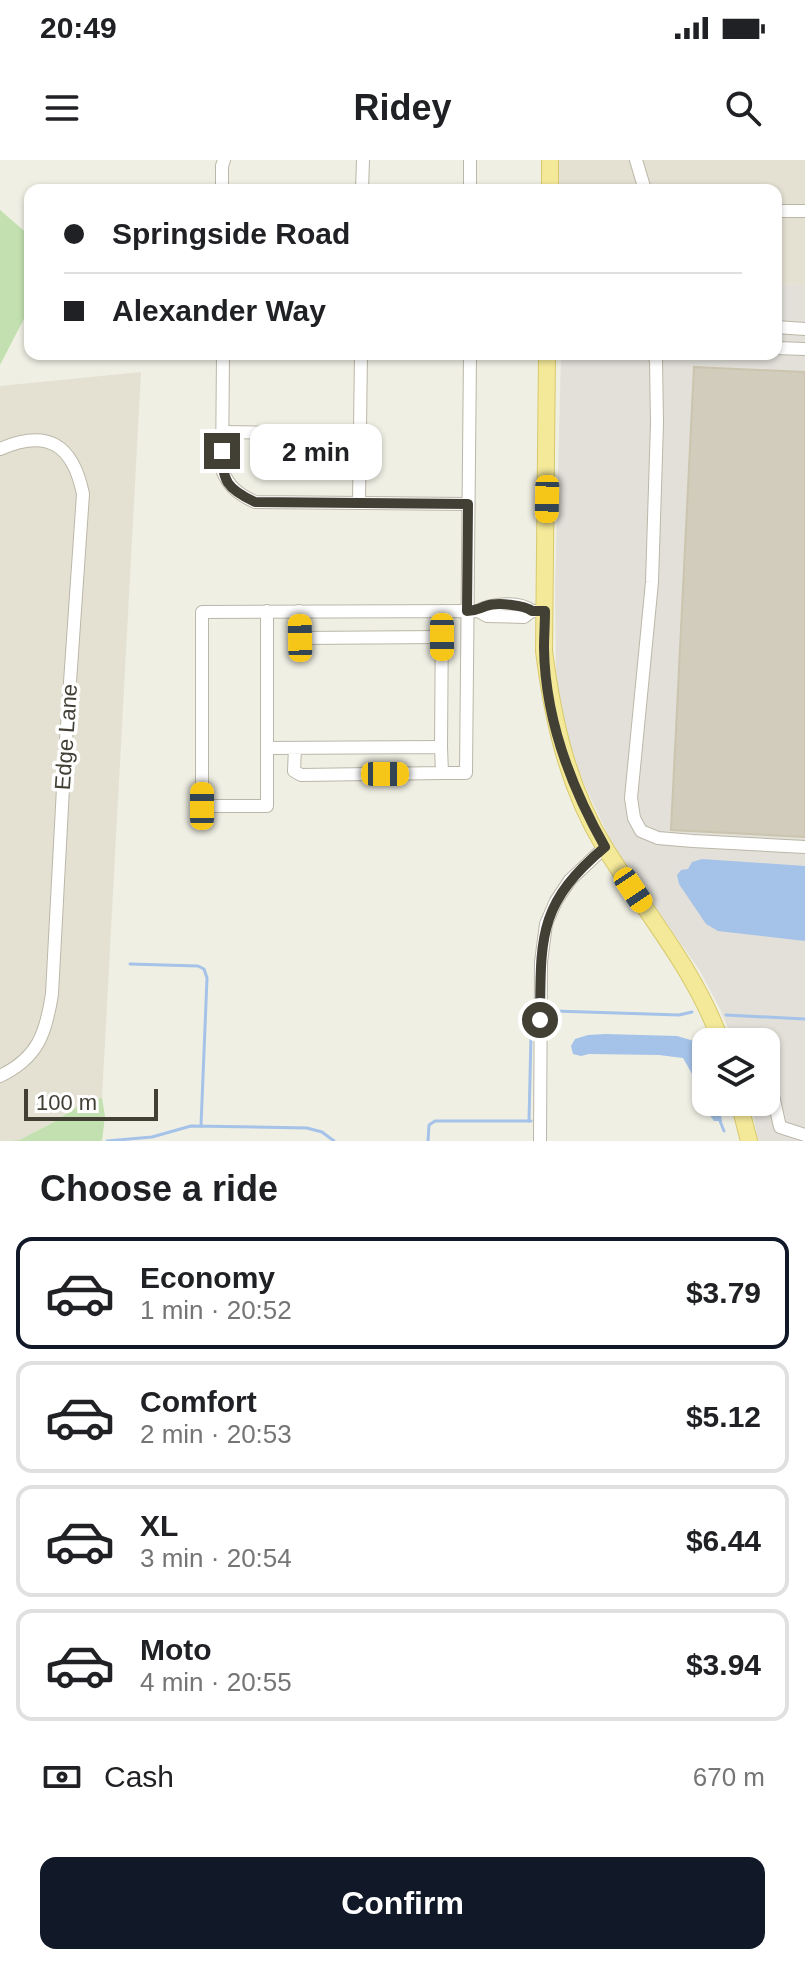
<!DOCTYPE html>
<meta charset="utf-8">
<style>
body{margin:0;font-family:Arial,sans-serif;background:#f2f2f2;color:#202124;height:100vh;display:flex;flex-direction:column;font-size:30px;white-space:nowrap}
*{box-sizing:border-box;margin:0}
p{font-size:26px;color:#757577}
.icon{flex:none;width:44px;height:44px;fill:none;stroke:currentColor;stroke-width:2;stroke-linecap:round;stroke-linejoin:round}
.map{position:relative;height:981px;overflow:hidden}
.panel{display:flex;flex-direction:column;background:#fff;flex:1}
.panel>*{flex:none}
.guide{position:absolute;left:24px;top:24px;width:758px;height:176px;border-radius:16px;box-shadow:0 2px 6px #0004;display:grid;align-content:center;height:176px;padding:0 40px;background:#fff}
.fabs{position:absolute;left:692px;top:868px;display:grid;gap:16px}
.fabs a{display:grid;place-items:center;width:88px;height:88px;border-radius:16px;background:#fff;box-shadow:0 2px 6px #0004;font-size:40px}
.scale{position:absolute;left:24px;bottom:20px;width:134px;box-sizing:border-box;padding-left:8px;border:4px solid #423f35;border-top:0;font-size:22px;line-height:28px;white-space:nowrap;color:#423f35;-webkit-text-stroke:6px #fff;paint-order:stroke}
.end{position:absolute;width:36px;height:36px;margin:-18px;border:10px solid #423f35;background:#fff;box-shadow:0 0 0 4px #fff}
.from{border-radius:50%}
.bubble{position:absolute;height:56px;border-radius:16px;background:#fff;box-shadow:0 2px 6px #0004;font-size:26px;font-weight:700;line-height:56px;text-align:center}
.car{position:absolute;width:24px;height:48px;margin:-24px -12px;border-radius:10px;box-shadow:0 0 6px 2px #0007;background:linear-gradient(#f5c518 24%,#345 0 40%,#f5c518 0 76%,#345 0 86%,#f5c518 0)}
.guide b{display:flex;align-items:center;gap:28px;height:76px;font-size:30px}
.guide b+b{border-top:2px solid #e0e0e0}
.guide i{width:20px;height:20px;background:#202124}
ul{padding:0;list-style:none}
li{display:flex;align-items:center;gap:24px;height:112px;margin:0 16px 12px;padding:0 24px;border:4px solid #e0e0e0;border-radius:16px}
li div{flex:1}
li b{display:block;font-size:30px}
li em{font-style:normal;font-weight:700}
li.active{border-color:#111827}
li>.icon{width:72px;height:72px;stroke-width:1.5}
h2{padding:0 40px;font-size:36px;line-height:96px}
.pay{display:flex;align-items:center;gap:20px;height:88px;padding:0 40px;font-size:30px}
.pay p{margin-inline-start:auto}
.button{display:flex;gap:16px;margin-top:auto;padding:16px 40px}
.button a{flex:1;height:92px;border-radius:16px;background:#111827;color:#fff;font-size:32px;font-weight:700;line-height:92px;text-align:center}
.status{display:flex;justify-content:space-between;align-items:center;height:56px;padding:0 40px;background:#fff;direction:ltr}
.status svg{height:22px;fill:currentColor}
header{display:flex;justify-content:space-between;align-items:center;height:104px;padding:0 40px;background:#fff;font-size:36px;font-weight:700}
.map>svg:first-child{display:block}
.residential{fill:#e4e1d3}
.industrial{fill:#e2e0d9}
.green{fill:#c3e1b0}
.water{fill:#a5c2e8}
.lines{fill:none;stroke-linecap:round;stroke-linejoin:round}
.stream{stroke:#a5c2e8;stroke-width:3}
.building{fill:#d1ccbb;stroke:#cbc4af;stroke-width:2}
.minor-casing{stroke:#bbb7a8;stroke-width:14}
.major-casing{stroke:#d7c96b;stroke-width:18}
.minor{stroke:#fff;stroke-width:12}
.major{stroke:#f4e999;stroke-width:16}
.route{stroke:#423f35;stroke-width:10}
.labels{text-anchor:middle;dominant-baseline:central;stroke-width:7;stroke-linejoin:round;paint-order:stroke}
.street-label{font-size:22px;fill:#423f35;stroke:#fff}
</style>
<div class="status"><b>20:49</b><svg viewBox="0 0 49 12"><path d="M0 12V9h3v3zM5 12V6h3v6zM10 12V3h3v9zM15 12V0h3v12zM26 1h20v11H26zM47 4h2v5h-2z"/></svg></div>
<header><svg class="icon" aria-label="menu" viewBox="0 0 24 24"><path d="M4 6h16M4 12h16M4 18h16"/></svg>Ridey<svg class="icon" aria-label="search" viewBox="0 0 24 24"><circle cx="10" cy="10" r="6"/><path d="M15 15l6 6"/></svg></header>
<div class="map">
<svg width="805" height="981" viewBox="0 0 805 981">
<rect width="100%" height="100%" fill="#f0efe4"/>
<g class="residential">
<path d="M550 0H805V125L776 124V30H550Z"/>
<path d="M141 212 102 938 87 940 54 962 19 980 0 981V226Z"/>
</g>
<path class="industrial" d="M776 124 805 125V981H758L751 942H766V882H734L720 849 700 811 615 689 583 622 568 581 556 515 555 428 561 194H776Z"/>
<g class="green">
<path d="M0 50 30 76V147L0 205Z"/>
<path d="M102 938 105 956 102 981H6L19 980 54 962 87 940Z"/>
</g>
<g class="water">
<path d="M702 699 805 706V781L718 771 706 764 679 724 677 715 681 710 688 709 692 702Z"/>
<path d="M605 874 677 876 694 881 702 891 706 900V942H723L720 949 722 961H714L711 957 691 912 683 898 659 895 589 894 581 896 573 894 571 886 575 879 588 875Z"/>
</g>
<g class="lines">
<g class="stream">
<path d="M130 804 198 806 204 809 207 818 201 966"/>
<path d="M726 855 805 859"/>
<path d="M548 863 549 854 554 851 679 855 692 852"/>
<path d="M529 961 531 875 534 868"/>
<path d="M720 961 724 971"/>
<path d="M107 981 152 977 191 966 307 968 322 972 334 981"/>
<path d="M428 981 429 965 435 961H531"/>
</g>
</g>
<path class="building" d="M694 207 805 212V677L671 670Z"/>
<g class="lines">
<g class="minor-casing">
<g id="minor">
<path d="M470 0V30"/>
<path d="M636 0 645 30"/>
<path d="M222 30V6L224 0"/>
<path d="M362 30 363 0"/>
<path d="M776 51H805"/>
<path d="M776 167 805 169"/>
<path d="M776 188 805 189"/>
<path d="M223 194 222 310C229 327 238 334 255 342L468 344"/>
<path d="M653 194 656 200 657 264 652 422 631 638 634 658 641 671 658 678 693 681 805 687"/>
<path d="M223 272 293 273"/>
<path d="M0 289C48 268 73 285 83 334L64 609 52 834C46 873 38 898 0 916"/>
<path d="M359 342 361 194"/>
<path d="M267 451V646H202V452L478 451 487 456 524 457 532 451H545"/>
<path d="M299 451 300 478 442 477"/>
<path d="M478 451C491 443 520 441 532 451"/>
<path d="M441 587 442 451"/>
<path d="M267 588 441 587 442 613 301 615 294 611 295 588"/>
<path d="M442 613H466L470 194"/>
<path d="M766 904 780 967 805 975"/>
<path d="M540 981 541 802 546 764 556 741 570 720 605 687"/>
</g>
</g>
<g class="major-casing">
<g id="major">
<path d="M550 30V0"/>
<path d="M547 194 544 491C553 561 568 628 605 688 645 752 696 811 721 882"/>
<path d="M739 942 749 981"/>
</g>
</g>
<use href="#minor" class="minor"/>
<use href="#major" class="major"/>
</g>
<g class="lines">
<path class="route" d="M222 291C222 321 227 329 255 342L468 344 467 451C476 451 478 449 486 446 497 442 524 445 532 451H545C545 464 544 476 544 488 545 558 571 627 605 687 537 744 541 778 540 860"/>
</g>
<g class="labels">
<g class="street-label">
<text transform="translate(66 577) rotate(-86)">Edge Lane</text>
</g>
</g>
</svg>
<div class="fabs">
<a><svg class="icon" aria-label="layers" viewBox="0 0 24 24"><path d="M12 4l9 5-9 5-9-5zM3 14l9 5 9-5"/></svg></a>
</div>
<div class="scale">100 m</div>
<i class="end from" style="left:540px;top:860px"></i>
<i class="end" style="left:222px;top:291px"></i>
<div class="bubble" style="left:250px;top:264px;width:132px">2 min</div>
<i class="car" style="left:547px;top:339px;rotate:181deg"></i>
<i class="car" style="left:442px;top:477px;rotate:180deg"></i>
<i class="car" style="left:300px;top:478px;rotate:359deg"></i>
<i class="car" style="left:385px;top:614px;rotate:90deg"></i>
<i class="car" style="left:202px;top:646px;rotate:0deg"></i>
<i class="car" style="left:633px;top:730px;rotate:146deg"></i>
<div class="guide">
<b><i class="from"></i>Springside Road</b>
<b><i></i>Alexander Way</b>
</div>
</div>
<section class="panel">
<h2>Choose a ride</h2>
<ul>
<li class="active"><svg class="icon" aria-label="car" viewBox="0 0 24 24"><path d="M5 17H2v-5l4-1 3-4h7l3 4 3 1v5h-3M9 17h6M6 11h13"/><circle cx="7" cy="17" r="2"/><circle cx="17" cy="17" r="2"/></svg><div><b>Economy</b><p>1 min · 20:52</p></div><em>$3.79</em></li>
<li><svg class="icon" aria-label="car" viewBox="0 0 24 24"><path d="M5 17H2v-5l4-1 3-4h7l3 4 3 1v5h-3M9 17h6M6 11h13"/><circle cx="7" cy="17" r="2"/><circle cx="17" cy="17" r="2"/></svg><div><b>Comfort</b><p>2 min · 20:53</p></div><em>$5.12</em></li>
<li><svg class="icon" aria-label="car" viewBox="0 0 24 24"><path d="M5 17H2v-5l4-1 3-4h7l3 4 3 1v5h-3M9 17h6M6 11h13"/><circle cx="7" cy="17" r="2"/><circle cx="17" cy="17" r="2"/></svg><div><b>XL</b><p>3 min · 20:54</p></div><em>$6.44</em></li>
<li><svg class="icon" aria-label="car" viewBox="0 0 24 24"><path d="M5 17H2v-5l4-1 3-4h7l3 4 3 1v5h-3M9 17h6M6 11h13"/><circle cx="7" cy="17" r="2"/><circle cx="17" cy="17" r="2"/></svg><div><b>Moto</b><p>4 min · 20:55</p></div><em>$3.94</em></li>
</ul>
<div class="pay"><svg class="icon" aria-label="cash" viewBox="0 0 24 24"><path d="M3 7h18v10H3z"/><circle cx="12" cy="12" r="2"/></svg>Cash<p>670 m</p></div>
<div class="button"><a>Confirm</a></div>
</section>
